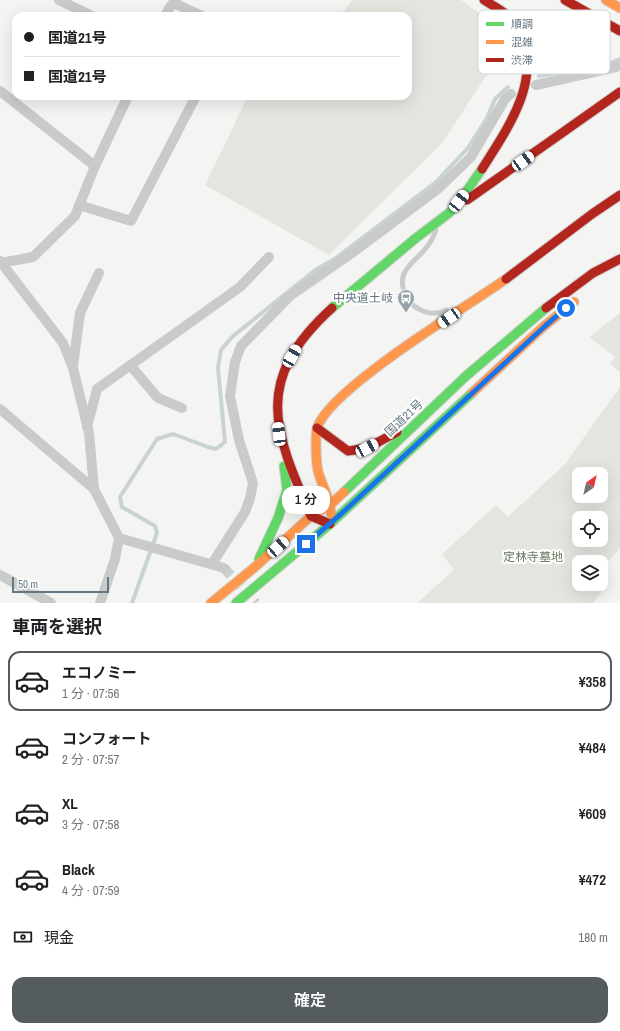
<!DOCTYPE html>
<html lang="ja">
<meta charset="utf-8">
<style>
body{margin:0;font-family:"Archivo Narrow","Noto Sans JP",sans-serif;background:#f6f6f6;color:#202124;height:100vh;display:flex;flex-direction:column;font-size:15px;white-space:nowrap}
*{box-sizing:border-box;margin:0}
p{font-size:13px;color:#757577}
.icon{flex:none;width:22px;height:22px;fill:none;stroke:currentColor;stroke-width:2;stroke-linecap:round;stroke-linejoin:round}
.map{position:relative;height:603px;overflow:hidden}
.side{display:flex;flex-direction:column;background:#fff;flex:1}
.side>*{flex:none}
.top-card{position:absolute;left:12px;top:12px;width:400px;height:88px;border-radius:12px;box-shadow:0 4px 16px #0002;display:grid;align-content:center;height:88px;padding:0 12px;background:#fff}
.needle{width:26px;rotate:34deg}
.fabs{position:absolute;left:572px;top:467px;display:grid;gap:8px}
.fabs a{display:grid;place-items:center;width:36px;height:36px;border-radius:8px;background:#fff;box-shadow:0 4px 16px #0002;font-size:20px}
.scale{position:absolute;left:12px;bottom:10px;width:97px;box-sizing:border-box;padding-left:4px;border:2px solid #647783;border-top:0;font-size:11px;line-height:14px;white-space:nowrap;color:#647783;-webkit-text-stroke:3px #fff;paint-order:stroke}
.end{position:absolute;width:18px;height:18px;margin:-9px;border:5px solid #1a73e8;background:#fff;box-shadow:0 0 0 2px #fff}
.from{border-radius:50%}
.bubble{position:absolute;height:28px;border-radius:12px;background:#fff;box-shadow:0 4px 16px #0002;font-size:13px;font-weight:600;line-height:28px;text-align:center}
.car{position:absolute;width:12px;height:24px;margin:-12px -6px;border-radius:5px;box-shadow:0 0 3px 1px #0007;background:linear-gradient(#fff 24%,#345 0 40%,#fff 0 76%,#345 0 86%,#fff 0)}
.top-card b{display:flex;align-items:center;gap:14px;height:38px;font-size:15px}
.top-card b+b{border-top:1px solid #e0e0e0}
.top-card i{width:10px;height:10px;background:#202124}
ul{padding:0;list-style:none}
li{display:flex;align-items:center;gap:12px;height:60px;margin:0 8px 6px;padding:0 4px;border:2px solid transparent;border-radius:12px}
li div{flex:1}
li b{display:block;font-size:15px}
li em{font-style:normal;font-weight:600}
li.selected{border-color:#555c60}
li>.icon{width:36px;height:36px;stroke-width:1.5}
h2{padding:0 12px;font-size:18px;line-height:48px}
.pay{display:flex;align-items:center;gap:10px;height:44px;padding:0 12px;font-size:15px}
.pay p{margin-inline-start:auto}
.primary-button{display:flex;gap:8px;margin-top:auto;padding:8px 12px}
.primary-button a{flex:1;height:46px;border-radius:12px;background:#555c60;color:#fff;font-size:16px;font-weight:600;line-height:46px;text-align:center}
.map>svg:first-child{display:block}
.green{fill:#e3e6df;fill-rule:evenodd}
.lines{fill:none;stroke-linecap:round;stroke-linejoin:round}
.stream{stroke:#c9d2d4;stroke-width:4}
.street-tunnel{stroke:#c9ced1;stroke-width:10;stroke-dasharray:10 5;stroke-linecap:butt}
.fast-casing{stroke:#d1d2d2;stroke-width:11}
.slow-casing{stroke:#d1d2d2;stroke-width:11}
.jam-casing{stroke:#d1d2d2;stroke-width:11}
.lane{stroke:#c9caca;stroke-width:5}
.street{stroke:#c9caca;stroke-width:10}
.fast{stroke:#63d668;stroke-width:9}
.slow{stroke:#ff974d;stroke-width:9}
.jam{stroke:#b3261e;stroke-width:9}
.route{stroke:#1a73e8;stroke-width:5}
.labels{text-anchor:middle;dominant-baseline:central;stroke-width:4;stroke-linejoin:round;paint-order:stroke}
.poi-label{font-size:12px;fill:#647783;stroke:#fff;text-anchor:end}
.street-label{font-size:12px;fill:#647783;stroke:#fff}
.park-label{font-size:12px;fill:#697a63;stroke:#fff}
.key{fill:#fff;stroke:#d0d6da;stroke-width:1}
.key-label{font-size:11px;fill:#647783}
</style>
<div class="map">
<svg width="620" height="603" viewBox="0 0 620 603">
<rect width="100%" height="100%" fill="#f4f4f2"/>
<g class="green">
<path d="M352 0H461L512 36 443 142 329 255 205 185 248 96H408V16H335L344 11Z"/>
<path d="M620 313V372L610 364 615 357 589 337Z"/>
<path d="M620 387V548L601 570V562H579V584H598L596 586 602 592 593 603H417L454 570 442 554 496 505 508 517 565 464ZM579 474H601V496H579ZM579 518H601V540H579Z"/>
</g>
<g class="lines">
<g class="stream">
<path d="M539 76 610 63 620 59"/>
<path d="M132 603 157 533 155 526 122 507 120 497 157 439 173 434 208 447 216 449 225 442 218 368 221 350 232 337 314 271 336 258 436 182 468 148 487 118 495 99 508 87"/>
</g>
<path class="street-tunnel" d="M224 568 256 603"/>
<g class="fast-casing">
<g id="fast">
<path d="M332 308 416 238 449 213 459 202 482 169"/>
<path d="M344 492 466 376 546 308"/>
<path d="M259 559 278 518 287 490 284 466"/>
<path d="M236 603 330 524 472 393"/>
</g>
</g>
<g class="slow-casing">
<g id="slow">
<path d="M606 0 620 8"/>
<path d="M472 393 543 327 574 302"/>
<path d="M331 514C330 498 322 486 318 471 316 462 316 452 316 443 316 439 316 433 317 428 329 389 468 306 506 279"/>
<path d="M211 603 255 567 311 516 331 504 344 492"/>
</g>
</g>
<g class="jam-casing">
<g id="jam">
<path d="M565 0 620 31"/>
<path d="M482 169C506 131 542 81 521 36 517 29 513 21 507 15 500 9 492 5 484 0"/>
<path d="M467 200 620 92"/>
<path d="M506 279 592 214 620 195"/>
<path d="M546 308 593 273 620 259"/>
<path d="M317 428 348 451 367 448 397 432"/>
<path d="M330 524 311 516C273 429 253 380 332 308"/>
</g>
</g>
<path class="lane" d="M436 230C434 236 430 243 426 248 414 263 394 272 406 295 409 302 415 308 423 311 430 314 439 314 446 310"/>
<g class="street">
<path d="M59 0 92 16"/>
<path d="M174 3 202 16"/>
<path d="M165 16 170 7 176 0"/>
<path d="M536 85 616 67 620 65"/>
<path d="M0 91 95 166"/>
<path d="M79 205 131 221 196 96"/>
<path d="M0 261 63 343 73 368 89 433 94 489"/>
<path d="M0 263 33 257 75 216 95 166 128 96"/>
<path d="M130 365 158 398 182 408"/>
<path d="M73 366 80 313 99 273"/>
<path d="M0 409 94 489 119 538 115 559 100 603"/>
<path d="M87 427 97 389 240 287 269 257"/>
<path d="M119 538 224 568"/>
<path d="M212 564 245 512 250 498 253 483 239 440 230 396 235 362 241 346 290 296 352 253 439 188 471 157 505 99 511 94"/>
<path d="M0 575 51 603"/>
</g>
<use href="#fast" class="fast"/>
<use href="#slow" class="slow"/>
<use href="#jam" class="jam"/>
</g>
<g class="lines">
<path class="route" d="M306 544 341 514 544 327 566 308"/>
</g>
<defs>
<g id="bus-pin" transform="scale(0.9)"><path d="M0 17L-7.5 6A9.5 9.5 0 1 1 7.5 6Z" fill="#96a3aa" stroke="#fff"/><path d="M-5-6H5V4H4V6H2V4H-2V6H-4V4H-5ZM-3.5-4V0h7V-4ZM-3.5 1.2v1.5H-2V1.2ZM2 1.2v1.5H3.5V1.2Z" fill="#fff"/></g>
</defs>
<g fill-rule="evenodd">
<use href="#bus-pin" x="406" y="298"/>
</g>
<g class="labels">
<g class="poi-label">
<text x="393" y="298">中央道土岐</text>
</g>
<g class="street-label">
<text transform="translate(404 418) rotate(-43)">国道21号</text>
</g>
<g class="park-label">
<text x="533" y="557">定林寺墓地</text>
</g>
</g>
<rect x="478" y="10" width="132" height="64" rx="6" class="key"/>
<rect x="486" y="22" width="18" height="4" fill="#63d668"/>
<rect x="486" y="40" width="18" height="4" fill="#ff974d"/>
<rect x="486" y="58" width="18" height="4" fill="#b3261e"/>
<g class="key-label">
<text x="511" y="28">順調</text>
<text x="511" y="46">混雑</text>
<text x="511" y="64">渋滞</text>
</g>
</svg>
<div class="fabs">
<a><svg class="needle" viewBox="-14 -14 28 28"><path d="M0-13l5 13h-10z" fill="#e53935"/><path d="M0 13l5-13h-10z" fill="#757577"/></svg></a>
<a><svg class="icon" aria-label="locate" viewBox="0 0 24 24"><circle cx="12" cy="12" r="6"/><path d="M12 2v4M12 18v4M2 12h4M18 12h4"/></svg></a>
<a><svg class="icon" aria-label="layers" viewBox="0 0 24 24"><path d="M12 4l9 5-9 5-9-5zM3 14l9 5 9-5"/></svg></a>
</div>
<div class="scale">50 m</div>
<i class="end from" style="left:566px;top:308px"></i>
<i class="end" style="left:306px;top:544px"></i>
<div class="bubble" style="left:282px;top:486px;width:48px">1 分</div>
<i class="car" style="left:523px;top:161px;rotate:55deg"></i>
<i class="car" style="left:459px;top:201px;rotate:38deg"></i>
<i class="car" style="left:449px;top:318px;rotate:236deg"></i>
<i class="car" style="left:292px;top:356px;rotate:30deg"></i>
<i class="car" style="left:279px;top:434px;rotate:353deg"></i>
<i class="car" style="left:367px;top:448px;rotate:62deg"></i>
<i class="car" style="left:278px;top:547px;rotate:48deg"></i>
<div class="top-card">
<b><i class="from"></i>国道21号</b>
<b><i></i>国道21号</b>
</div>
</div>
<section class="side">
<h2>車両を選択</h2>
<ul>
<li class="selected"><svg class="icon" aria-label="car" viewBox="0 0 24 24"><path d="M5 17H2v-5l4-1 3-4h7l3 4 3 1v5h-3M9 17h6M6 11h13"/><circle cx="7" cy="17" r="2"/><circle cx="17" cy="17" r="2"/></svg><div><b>エコノミー</b><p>1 分 · 07:56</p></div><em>¥358</em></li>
<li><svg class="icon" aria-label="car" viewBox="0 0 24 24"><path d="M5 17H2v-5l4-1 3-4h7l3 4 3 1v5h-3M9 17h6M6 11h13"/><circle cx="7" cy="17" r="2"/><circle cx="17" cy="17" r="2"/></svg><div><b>コンフォート</b><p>2 分 · 07:57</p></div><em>¥484</em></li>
<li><svg class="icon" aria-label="car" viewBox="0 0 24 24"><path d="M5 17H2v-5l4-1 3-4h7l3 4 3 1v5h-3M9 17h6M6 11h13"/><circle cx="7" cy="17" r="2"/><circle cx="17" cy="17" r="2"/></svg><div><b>XL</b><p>3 分 · 07:58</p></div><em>¥609</em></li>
<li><svg class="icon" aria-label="car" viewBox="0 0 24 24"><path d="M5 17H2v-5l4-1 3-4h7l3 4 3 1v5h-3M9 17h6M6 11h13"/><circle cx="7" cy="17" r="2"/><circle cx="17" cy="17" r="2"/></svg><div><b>Black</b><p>4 分 · 07:59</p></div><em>¥472</em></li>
</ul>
<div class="pay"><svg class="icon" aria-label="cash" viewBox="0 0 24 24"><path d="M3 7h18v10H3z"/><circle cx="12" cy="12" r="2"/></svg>現金<p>180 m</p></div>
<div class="primary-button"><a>確定</a></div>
</section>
